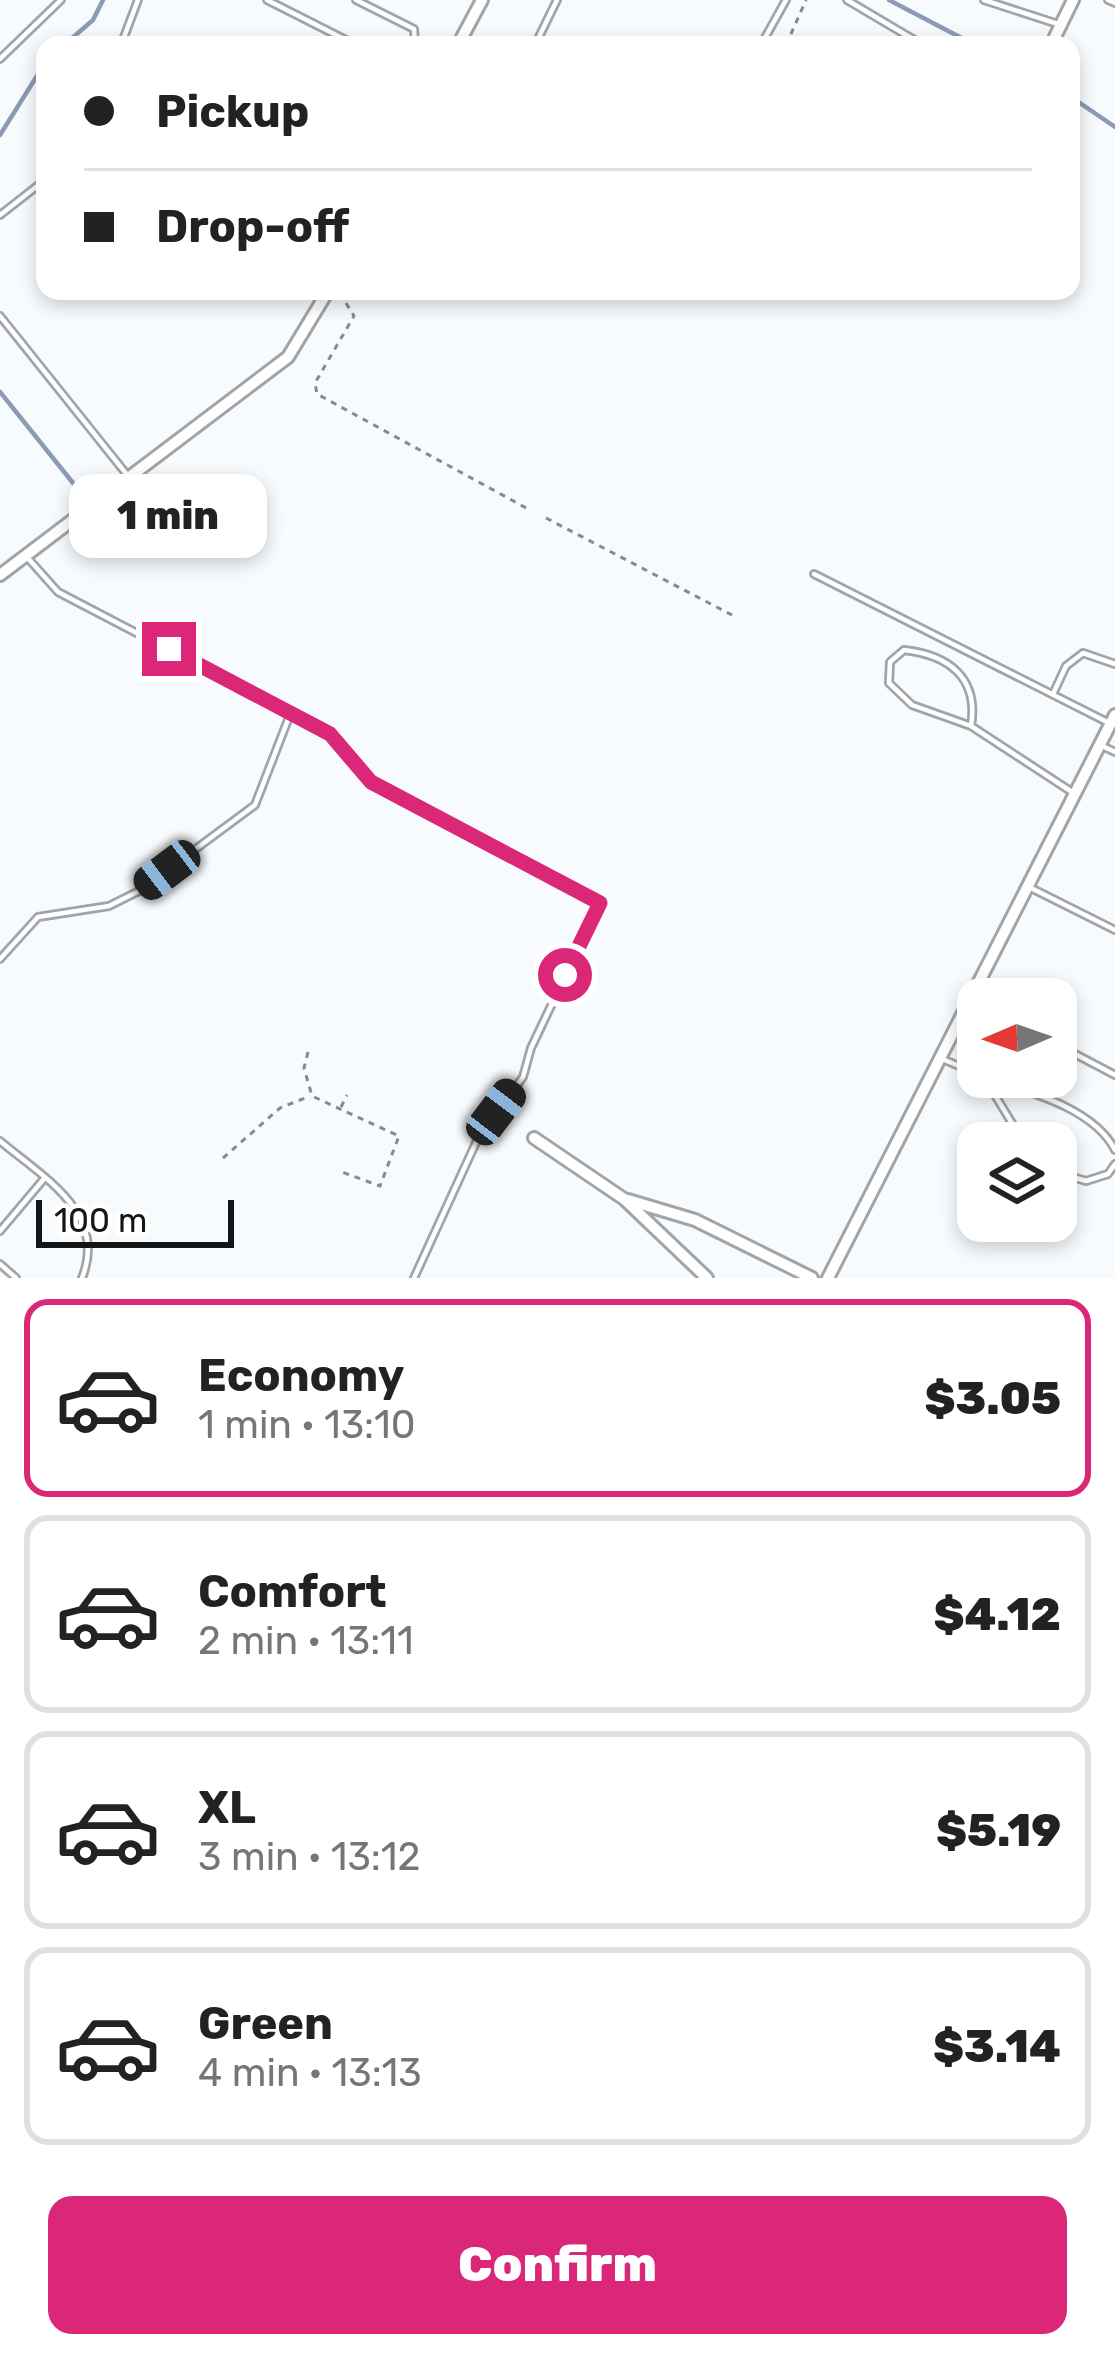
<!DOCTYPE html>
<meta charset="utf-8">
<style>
body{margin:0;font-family:Rubik,sans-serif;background:#f6f6f6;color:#222;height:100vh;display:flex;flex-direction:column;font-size:45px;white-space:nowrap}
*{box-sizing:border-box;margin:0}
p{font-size:39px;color:#767676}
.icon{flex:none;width:66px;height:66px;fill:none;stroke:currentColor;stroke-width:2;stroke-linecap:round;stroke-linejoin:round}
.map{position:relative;height:1278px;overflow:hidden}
.details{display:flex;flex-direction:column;background:#fff;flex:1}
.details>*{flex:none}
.banner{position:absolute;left:36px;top:36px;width:1044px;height:264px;border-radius:24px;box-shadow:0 6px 18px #0003;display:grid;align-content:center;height:264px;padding:0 48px;background:#fff}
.needle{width:78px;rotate:268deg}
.buttons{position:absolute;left:957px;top:978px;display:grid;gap:24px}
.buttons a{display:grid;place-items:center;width:120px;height:120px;border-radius:24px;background:#fff;box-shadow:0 6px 18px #0003;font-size:60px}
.scale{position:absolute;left:36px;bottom:30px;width:198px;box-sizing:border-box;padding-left:12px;border:6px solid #141516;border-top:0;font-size:33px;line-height:42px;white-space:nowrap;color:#141516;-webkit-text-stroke:9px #fff;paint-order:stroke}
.end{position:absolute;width:54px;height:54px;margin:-27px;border:15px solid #db2777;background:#fff;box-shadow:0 0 0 6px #fff}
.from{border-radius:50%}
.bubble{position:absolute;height:84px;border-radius:24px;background:#fff;box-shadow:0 6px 18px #0003;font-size:39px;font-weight:800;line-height:84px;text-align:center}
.car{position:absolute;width:36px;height:72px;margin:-36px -18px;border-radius:15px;box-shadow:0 0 9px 3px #0007;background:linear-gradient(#222 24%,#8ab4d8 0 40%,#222 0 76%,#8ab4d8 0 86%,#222 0)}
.banner b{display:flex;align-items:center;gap:42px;height:114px;font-size:45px}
.banner b+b{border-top:3px solid #e0e0e0}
.banner i{width:30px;height:30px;background:#222}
ul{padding:21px 0 0;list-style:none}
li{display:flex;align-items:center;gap:36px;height:198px;margin:0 24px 18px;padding:0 24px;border:6px solid #e0e0e0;border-radius:24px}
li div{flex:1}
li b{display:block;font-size:45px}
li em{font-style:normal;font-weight:800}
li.active{border-color:#db2777}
li>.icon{width:108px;height:108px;stroke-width:1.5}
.button{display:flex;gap:24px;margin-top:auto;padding:24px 48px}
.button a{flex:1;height:138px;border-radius:24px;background:#db2777;color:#fff;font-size:48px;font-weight:800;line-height:138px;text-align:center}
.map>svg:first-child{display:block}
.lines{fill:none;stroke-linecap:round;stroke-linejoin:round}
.stream{stroke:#8c9bb4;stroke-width:4.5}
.service-casing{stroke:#a2a5a8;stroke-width:10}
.minor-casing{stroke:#a2a5a8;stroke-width:16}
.path{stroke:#888a8c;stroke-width:3;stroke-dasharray:6 6;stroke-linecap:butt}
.service{stroke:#fff;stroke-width:4.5}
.minor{stroke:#fff;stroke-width:10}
.route{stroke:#db2777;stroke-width:15}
</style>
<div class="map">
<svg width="1115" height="1278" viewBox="0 0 1115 1278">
<rect width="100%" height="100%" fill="#f8fbfe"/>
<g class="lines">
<g class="stream">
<path d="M889 0 975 45"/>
<path d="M64 45 93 20 103 0"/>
<path d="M1071 97 1115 127"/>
<path d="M0 135 45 63"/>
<path d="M0 392 77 488"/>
</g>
<g class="service-casing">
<g id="service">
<path d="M267 0 356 45"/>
<path d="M356 0 414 29 415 45"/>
<path d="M847 0 923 45"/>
<path d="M984 0 1061 25"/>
<path d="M1108 0 1115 3"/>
<path d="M121 45 138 0"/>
<path d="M535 45 557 0"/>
<path d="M761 45 786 0"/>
<path d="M0 59 61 0"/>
<path d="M0 215 45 180"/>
<path d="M0 316 128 476"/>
<path d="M26 556 58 592 330 734 372 781 600 903 531 1048 523 1077 479 1136 414 1278"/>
<path d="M814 574 1111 724"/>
<path d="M1053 694 1066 666 1083 653 1115 664"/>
<path d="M971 726C979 678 949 655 904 650L890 662 889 683 912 705 971 726 1075 794"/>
<path d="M1100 745 1115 752"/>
<path d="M1027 886 1115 930"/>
<path d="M0 959 38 917 109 906 139 891 255 805 291 712"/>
<path d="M958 1022 978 1025"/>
<path d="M1056 1044 1115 1075"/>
<path d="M940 1058 978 1074"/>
<path d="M984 1077 1024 1143"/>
<path d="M985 1077C1027 1091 1094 1108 1115 1150"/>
<path d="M0 1141C43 1177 108 1213 82 1278"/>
<path d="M1056 1172 1086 1181 1108 1174 1115 1164"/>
<path d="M0 1231 43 1180"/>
<path d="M0 1264 16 1278"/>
</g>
</g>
<g class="minor-casing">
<g id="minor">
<path d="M458 45 482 0"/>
<path d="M1051 45 1073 0"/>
<path d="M0 575 288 357 328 291"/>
<path d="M534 1138 624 1199 707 1278"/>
<path d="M628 1200 695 1220 812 1278"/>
<path d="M828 1278 1115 715"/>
</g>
</g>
<g class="path">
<path d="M786 45 806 0"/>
<path d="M346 303 354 316 315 383 317 394 530 510"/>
<path d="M546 518 732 615"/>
<path d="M308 1052 304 1068 312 1096 399 1136 380 1186 342 1172"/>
<path d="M341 1107 347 1095"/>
<path d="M223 1158 280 1108 310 1096"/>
</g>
<use href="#service" class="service"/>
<use href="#minor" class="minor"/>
</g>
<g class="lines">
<path class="route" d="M169 649 330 734 371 782 600 903 565 975"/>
</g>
</svg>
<div class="buttons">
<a><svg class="needle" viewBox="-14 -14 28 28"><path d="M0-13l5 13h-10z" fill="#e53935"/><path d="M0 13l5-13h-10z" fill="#767676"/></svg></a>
<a><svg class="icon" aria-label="layers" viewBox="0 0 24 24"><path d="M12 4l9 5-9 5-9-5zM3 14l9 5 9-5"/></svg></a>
</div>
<div class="scale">100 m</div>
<i class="end from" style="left:565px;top:975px"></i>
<i class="end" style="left:169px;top:649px"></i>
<div class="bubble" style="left:69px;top:474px;width:198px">1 min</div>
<i class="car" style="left:167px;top:870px;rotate:233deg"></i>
<i class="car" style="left:496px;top:1112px;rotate:37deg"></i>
<div class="banner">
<b><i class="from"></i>Pickup</b>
<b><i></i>Drop-off</b>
</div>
</div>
<section class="details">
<ul>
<li class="active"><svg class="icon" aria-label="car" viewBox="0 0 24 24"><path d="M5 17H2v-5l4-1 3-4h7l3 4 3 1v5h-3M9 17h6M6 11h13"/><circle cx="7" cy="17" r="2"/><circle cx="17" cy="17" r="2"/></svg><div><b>Economy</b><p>1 min · 13:10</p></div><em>$3.05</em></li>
<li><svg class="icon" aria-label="car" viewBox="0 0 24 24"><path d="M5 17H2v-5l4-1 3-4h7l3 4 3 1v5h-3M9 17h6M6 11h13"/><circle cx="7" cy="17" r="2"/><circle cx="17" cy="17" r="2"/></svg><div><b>Comfort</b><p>2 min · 13:11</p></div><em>$4.12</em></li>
<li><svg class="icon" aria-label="car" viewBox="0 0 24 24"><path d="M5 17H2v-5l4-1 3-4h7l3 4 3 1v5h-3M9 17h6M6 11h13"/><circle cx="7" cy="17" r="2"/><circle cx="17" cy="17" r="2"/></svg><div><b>XL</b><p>3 min · 13:12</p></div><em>$5.19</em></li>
<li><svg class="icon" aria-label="car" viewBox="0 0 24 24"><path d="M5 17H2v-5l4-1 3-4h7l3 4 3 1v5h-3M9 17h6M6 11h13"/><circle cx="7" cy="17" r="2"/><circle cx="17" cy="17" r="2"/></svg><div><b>Green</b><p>4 min · 13:13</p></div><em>$3.14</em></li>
</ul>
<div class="button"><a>Confirm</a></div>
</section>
